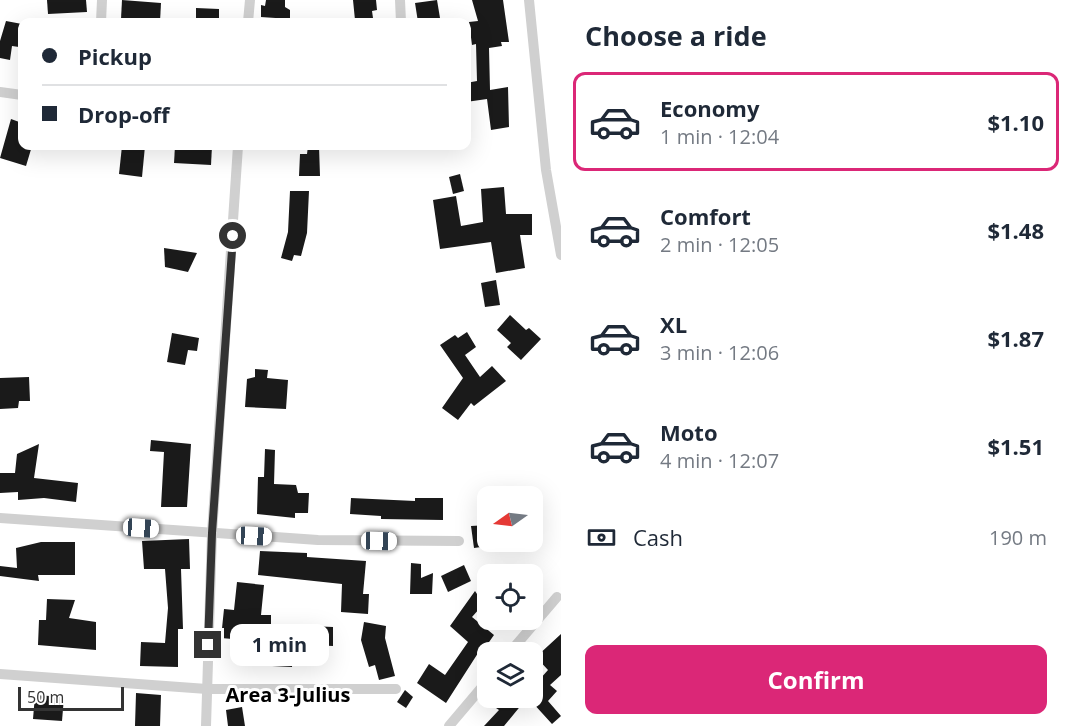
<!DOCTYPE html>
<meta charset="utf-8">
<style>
body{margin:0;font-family:"Open Sans",sans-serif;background:#f6f6f7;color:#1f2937;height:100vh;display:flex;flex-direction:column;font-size:22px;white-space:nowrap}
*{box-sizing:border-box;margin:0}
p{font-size:20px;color:#747a83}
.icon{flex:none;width:33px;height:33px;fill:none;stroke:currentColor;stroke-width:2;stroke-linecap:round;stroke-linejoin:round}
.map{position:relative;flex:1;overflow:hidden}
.drawer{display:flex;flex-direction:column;background:#fff;width:510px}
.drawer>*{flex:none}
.hud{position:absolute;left:18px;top:18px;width:453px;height:132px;border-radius:12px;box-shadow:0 6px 24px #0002;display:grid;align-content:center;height:132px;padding:0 24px;background:#fff}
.needle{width:39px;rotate:256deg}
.buttons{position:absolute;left:477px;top:486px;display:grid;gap:12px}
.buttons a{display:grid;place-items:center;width:66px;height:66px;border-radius:12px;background:#fff;box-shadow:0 6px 24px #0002;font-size:30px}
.scale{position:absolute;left:18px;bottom:15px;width:106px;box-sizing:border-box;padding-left:6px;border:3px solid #333;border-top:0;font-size:16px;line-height:21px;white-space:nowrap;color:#333;-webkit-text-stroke:4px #fff;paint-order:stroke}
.end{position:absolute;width:27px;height:27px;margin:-14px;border:8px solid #333;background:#fff;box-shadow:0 0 0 3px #fff}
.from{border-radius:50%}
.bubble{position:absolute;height:42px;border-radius:12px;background:#fff;box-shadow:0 6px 24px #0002;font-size:20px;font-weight:700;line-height:42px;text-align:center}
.car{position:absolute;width:18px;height:36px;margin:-18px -9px;border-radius:8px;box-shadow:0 0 4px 2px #0007;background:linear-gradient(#fff 24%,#345 0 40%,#fff 0 76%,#345 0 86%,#fff 0)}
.hud b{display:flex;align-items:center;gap:21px;height:57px;font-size:22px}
.hud b+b{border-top:2px solid #e0e1e3}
.hud i{width:15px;height:15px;background:#1f2937}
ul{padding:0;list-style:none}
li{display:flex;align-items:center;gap:18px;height:99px;margin:0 12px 9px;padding:0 12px;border:3px solid transparent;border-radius:12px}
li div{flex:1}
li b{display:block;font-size:22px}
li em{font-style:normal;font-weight:700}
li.selected{border-color:#db2777}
li>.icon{width:54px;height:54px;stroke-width:1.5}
h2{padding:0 24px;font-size:27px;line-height:72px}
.pay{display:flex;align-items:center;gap:15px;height:66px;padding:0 24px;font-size:22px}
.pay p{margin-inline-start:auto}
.cta{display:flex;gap:12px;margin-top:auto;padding:12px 24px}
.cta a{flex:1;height:69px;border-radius:12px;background:#db2777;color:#fff;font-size:24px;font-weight:700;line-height:69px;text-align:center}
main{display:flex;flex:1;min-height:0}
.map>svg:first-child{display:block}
.building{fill:#1a1a1a}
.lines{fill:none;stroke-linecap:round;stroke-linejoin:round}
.minor{stroke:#d0d0d0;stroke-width:10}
.route{stroke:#333;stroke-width:8}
.labels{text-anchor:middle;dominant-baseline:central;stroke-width:6;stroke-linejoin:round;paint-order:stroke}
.quarter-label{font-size:20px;font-weight:bold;fill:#000;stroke:#fff}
</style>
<main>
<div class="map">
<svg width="561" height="726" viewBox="0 0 561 726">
<rect width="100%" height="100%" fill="#fff"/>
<g class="building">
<path d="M47 0H86L87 12 48 14Z"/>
<path d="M122 0 161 3 160 22 121 19Z"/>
<path d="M266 0H285V7L290 10V19L261 17V5L265 6Z"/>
<path d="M353 0H376L377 10 372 11 373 18 355 20Z"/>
<path d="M437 0 440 18 418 22 415 3Z"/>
<path d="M472 0H503L509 42H501L502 46 489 48 490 90 508 87 509 127 491 130 487 99 466 102V83L477 81 476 44 472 45 469 22 478 21Z"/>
<path d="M196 8 219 9V22H196Z"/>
<path d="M6 21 22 24 19 47 12 46 10 60 0 58V41Z"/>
<path d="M11 119 22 123V146H32L26 166 0 158Z"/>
<path d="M122 146H145L142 177 119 174Z"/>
<path d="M175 146H212L211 165 174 163Z"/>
<path d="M308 146H319L320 176H299L300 154H307Z"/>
<path d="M460 174 464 191 453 194 449 177Z"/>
<path d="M504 187 506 214H532V235H520L525 268 496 273 491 242 440 249 433 200 456 196 461 226 483 222 481 189Z"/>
<path d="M290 191H309L307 233 301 256 294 255 292 261 281 258 288 232Z"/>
<path d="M164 248 197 253 188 272 165 267Z"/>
<path d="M496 280 500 305 485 307 481 283Z"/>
<path d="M510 315 526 330 529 328 541 339 521 360 507 347 511 343 497 330Z"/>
<path d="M467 332 476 347 465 355 480 377 492 366 506 381 474 406 471 403 458 420 442 408 463 378 440 345 455 335 458 338Z"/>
<path d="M172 333 199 338 197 351 188 350 185 365 167 362Z"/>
<path d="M255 369 268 370 267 378 288 380 286 409 245 407 247 379 255 377Z"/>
<path d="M29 377 30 401H19L18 408 0 409V378Z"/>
<path d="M151 440 191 444 187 507H161L164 452 150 451Z"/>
<path d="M39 444 34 478 78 483 76 502 44 498 18 500V492L0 493V473H15L17 454Z"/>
<path d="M265 449 275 450 274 484 296 485 298 493H309L308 513H295V518L257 514 258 477H264Z"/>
<path d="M351 498 415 501V498H443V520L381 519V516L350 514Z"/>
<path d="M488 525V546L474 548 471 526Z"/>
<path d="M189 539 190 569H181L183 629H178V667L140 666 141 642 165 643 168 608 165 569H144L142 541Z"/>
<path d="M41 542H75V575H38L39 581 0 576V566L17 568 16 548Z"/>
<path d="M260 551 307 553V557L366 561 363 594H369L368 614 341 612 342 584 258 575Z"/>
<path d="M411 563 421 564V578L433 573 432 594H410Z"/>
<path d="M464 565 471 581 448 592 441 576Z"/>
<path d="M237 582 264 585 261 615H271V630L245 629 244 640 221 638 224 609 234 610Z"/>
<path d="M488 582V599L472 617 494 635 482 652 480 650 446 703 417 683 429 664 445 675 468 642 450 626 475 591 477 594Z"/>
<path d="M47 599 75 600 69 618 96 622V650L38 645 39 620H46Z"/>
<path d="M364 622 386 626 385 638 395 676 379 680 375 665 369 667 361 640Z"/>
<path d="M310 626 333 627V646L310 645Z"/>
<path d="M561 634V675L550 685 557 691 548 701 561 716 552 724 532 702V688L548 670 536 657Z"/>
<path d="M272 641H293L292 667 272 666Z"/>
<path d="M405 690 413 697 406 708 397 702Z"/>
<path d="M136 693 161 695 160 726H135Z"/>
<path d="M35 695 64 697 62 721 33 719Z"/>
<path d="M504 698H527L504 726H484L499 710 496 708Z"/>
<path d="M242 707 245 726H228L226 710Z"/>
</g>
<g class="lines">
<g class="minor">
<path d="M400 0 401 22"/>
<path d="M529 0 546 170 561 255"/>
<path d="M101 22 102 0"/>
<path d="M248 22 250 0"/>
<path d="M0 92 22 95"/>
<path d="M0 518 318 540 459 541"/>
<path d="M510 652 557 597"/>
<path d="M0 674 207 689H396"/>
<path d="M206 726 212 533 238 146"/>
<path d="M449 726 488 680"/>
</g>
</g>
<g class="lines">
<path class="route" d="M208 645 212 533 233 236"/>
</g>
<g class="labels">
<g class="quarter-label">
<text x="288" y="694">Area 3-Julius</text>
</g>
</g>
</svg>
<div class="buttons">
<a><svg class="needle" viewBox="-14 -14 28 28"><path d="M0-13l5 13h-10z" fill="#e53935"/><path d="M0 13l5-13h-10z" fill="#747a83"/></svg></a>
<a><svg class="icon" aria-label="locate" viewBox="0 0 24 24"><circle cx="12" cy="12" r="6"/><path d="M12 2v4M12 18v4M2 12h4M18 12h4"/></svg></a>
<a><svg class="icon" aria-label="layers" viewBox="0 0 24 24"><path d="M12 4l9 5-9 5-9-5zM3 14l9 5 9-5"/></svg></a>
</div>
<div class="scale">50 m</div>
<i class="end from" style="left:233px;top:236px"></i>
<i class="end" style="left:208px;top:645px"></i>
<div class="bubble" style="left:230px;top:624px;width:99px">1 min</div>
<i class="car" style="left:141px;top:528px;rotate:94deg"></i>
<i class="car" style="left:254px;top:536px;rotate:93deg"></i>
<i class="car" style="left:379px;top:541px;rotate:91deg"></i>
<div class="hud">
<b><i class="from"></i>Pickup</b>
<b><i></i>Drop-off</b>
</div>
</div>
<section class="drawer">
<h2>Choose a ride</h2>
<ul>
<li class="selected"><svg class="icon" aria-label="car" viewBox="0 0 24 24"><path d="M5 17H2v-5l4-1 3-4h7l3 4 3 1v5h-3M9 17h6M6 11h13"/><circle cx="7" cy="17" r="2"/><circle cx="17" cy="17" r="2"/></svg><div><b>Economy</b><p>1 min · 12:04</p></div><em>$1.10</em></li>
<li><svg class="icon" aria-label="car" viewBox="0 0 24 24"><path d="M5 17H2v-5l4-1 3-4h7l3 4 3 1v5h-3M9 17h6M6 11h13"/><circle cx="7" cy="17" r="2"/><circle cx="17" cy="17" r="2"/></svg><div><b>Comfort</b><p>2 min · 12:05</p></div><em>$1.48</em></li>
<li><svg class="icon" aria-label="car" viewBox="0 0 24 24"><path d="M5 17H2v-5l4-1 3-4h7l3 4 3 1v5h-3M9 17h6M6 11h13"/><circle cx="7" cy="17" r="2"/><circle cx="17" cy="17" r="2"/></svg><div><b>XL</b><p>3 min · 12:06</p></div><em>$1.87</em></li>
<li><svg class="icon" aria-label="car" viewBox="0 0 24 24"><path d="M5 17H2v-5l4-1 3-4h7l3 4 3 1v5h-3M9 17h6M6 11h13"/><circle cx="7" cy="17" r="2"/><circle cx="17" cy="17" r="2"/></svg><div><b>Moto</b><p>4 min · 12:07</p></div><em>$1.51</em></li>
</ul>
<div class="pay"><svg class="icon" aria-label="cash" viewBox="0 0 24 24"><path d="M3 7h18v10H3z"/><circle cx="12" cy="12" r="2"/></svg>Cash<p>190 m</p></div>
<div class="cta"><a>Confirm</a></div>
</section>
</main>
